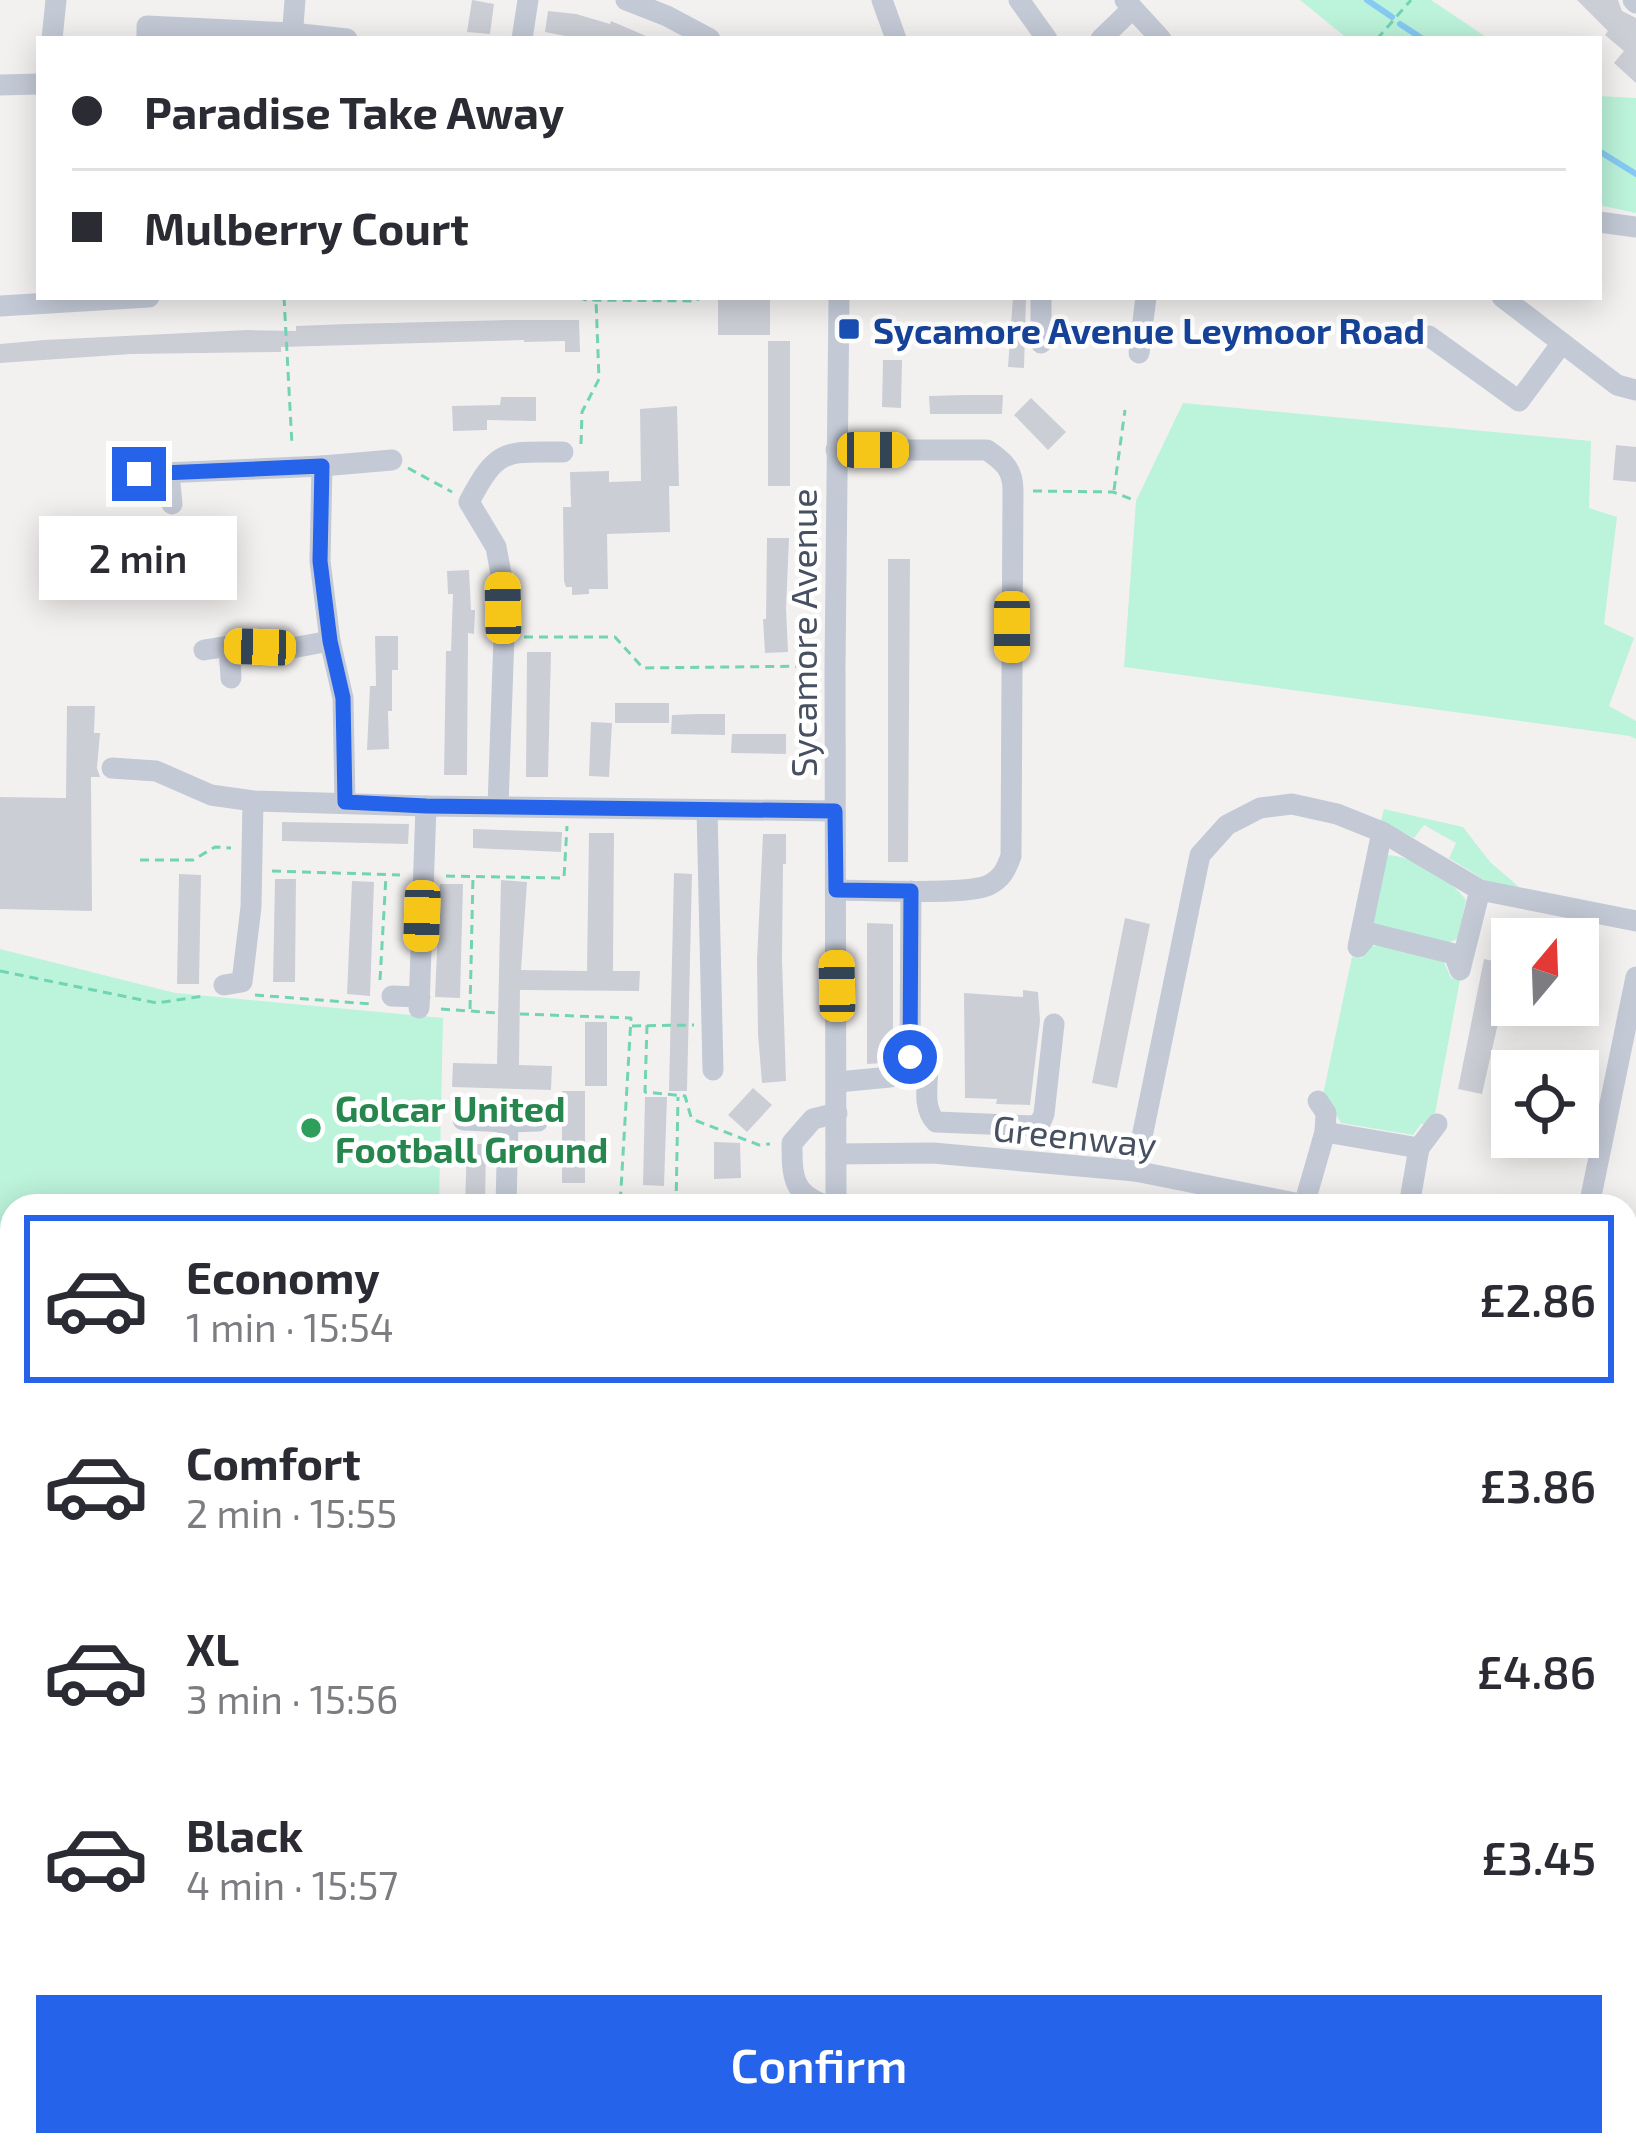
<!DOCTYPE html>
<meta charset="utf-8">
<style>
body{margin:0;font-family:"Exo 2",sans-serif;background:#f2f2f3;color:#2b2b33;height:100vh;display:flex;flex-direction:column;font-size:45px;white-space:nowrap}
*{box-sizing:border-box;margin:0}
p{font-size:39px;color:#7c7c81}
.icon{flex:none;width:66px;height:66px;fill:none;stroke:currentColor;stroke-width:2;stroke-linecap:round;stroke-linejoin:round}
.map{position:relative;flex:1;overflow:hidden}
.panel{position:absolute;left:0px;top:1194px;width:1638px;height:963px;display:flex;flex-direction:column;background:#fff;border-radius:36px 36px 0 0;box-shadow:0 6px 30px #0003}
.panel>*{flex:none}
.guide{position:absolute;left:36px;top:36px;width:1566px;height:264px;border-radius:0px;box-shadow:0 6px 30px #0003;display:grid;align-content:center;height:264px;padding:0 36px;background:#fff}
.needle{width:78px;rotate:19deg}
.fabs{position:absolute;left:1491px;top:918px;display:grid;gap:24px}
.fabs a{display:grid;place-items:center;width:108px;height:108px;border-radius:0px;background:#fff;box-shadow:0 6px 30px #0003;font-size:60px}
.end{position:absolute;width:54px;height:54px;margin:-27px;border:15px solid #2563eb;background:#fff;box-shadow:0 0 0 6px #fff}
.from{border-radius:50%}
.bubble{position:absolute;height:84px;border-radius:0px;background:#fff;box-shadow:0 6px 30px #0003;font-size:39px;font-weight:600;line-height:84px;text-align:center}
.car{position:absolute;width:36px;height:72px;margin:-36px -18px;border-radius:15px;box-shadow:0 0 9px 3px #0007;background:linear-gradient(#f5c518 24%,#345 0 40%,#f5c518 0 76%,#345 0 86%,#f5c518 0)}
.guide b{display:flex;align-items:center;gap:42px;height:114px;font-size:45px}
.guide b+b{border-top:3px solid #e1e1e2}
.guide i{width:30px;height:30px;background:#2b2b33}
ul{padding:21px 0 0;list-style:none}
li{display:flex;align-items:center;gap:36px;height:168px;margin:0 24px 18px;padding:0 12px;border:6px solid transparent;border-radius:0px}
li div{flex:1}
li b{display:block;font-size:45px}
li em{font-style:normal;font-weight:600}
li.active{border-color:#2563eb}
li>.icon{width:108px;height:108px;stroke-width:1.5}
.button{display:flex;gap:24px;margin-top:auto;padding:24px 36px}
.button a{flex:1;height:138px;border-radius:0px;background:#2563eb;color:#fff;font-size:48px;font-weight:600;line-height:138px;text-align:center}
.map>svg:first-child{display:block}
.green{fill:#bcf3db}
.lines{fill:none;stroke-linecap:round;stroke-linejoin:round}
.stream{stroke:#86caf4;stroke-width:6}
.building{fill:#ccced6}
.path{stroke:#71d4b4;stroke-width:3;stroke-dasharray:9 6;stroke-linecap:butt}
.minor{stroke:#c3cad6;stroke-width:21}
.major{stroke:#aebad1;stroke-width:27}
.route{stroke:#2563eb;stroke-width:15}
.transit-dot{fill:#1a4fb4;stroke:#fff;stroke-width:4.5}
.leisure-dot{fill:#2e9e5b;stroke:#fff;stroke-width:4.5}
.labels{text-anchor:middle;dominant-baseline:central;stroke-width:9;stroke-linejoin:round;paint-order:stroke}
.transit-label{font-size:36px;font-weight:bold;fill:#164399;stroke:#fff;text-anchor:start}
.street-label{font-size:36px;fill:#475060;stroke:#fff}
.leisure-label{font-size:36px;font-weight:bold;fill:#27864d;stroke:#fff;text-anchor:start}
</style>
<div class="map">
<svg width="1636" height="2156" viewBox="0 0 1636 2156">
<rect width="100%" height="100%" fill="#f3f1f0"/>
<g class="green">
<path d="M1300 0H1431L1489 39H1348Z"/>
<path d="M1599 96 1636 98V213L1599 205Z"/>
<path d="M1183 403 1591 441 1589 508 1617 517 1604 624 1634 638 1609 706 1636 721V739L1630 736 1124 667 1136 501Z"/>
<path d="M1384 809 1463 827 1490 862 1519 887 1489 883 1449 858 1456 843 1424 825 1414 838 1381 821Z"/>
<path d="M1387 855C1414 856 1450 879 1466 900L1458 939 1444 944 1377 929 1370 919Z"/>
<path d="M1382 944 1443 960 1451 978 1460 980 1433 1124H1421L1413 1135 1341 1123 1332 1108 1321 1104 1352 957 1362 958 1370 947Z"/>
<path d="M0 949 175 993 443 1018 439 1206H12V1273L0 1258Z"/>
<path d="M12 2082V2145H1093L1112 2156H0V2083Z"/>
</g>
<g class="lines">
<g class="stream">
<path d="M1367 0 1392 17"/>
<path d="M1400 24 1423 39"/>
<path d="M1599 151 1636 174"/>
</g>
</g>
<g class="building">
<path d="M472 0 494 4 490 34 467 32Z"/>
<path d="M1577 0H1618L1622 11 1636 18V83L1614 63 1624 51 1605 35 1608 31Z"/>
<path d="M548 11 576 14 610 24 611 21 653 39H581L545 32Z"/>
<rect x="718" y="297" width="52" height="38"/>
<path d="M1013 297H1026L1024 368 1008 367Z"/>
<path d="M512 320H579L580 352H565V341L524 342V340L281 347V352L131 354 0 363V344L44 340 247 330 296 331V326L348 324Z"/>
<rect x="768" y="341" width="22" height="145"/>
<path d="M883 360H902L901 408 882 407Z"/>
<path d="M963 395H1003L1002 414H930L929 396Z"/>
<path d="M501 397H536V421L487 420V430L453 431 452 406 500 405Z"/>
<path d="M1031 398 1066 432 1048 450 1014 415Z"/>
<path d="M677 406 679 486H669L670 532 607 534 608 589H589V594L572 595V587H566L564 581 563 507H571L570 472 609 471V482L641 481 640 409Z"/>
<path d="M1616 445 1636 447V482L1613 480Z"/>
<path d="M767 538H789L786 608 788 652 765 653 763 619H766Z"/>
<path d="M888 559H910L908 862H888Z"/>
<path d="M469 570 471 610H475L474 634 468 633 467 775H444L446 651H451L453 594H448L447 571Z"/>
<path d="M375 636H398V670H392V711H388L389 749 367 750 370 686H376Z"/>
<path d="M527 652H551L548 777H526Z"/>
<rect x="615" y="703" width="54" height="20"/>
<path d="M67 706H95L94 733H100L97 768 100 777H91L92 911 0 909V797L66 798Z"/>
<path d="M699 714H725V735L671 734 672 715Z"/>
<path d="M591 722 612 723 609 777 589 776Z"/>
<path d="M732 734H786V754L731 753Z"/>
<path d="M282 822 409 824 408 844 282 841Z"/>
<path d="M473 829 562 832 561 852 473 848Z"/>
<path d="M589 833H614L613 971H640L639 991 520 990 519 1065 552 1066 551 1090 452 1087 453 1063 497 1064 501 880 527 882 521 970 587 971Z"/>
<path d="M763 834H786V864H783L782 960 786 1081 762 1083 758 1034 757 960Z"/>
<path d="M674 873 692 874 687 1091H669Z"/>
<path d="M179 874 201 875 199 984H177Z"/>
<path d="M275 879H296L295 982H273Z"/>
<path d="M352 881 374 882 370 996 347 994Z"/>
<path d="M440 884H463L460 998 435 997Z"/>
<path d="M1125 918 1150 924 1117 1088 1092 1083Z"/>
<path d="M867 923 893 924V1053L883 1063 867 1064Z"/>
<path d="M1484 959 1512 965V985L1506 1011 1501 1010 1482 1094 1458 1089Z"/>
<path d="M1023 990 1038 992 1040 1021 1030 1105 996 1104 997 1099 965 1098 964 993 1023 997Z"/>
<rect x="585" y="1022" width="22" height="64"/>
<path d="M753 1088 772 1105 747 1132 728 1115Z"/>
<rect x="562" y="1091" width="23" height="92"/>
<path d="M645 1097H667L664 1186 643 1185Z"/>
<path d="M714 1142 740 1143 741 1178 714 1179Z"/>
<path d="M467 1144H486L485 1206H465Z"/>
</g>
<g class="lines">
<g class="path">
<path d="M1377 39 1411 0"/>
<path d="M284 297 292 445"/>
<path d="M578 297 586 300 697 301 699 297"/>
<path d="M581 444 582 412 599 379 596 300"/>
<path d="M408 468 452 492"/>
<path d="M1114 490 1125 410"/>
<path d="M1033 491 1113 492 1136 501"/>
<path d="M524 637H615L643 668 813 666"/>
<path d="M140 860H193L215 847 231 848"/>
<path d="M272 871 400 875"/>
<path d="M446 876 564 878 567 826"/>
<path d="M0 971 157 1003 204 996"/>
<path d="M380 980 386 876"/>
<path d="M255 995 371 1004"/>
<path d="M441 1009 498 1013"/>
<path d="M470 1009 473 876"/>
<path d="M520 1014 631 1018 620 1206"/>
<path d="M647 1025 645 1092 685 1096 691 1117 697 1121 759 1145 770 1144"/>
<path d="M632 1026 694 1025"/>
<path d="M526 1202 619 1205"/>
<path d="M676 1206 678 1097"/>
<path d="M0 2133 12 2132"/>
<path d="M660 2145 726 2153 832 2150 905 2156"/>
<path d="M469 2156 482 2145"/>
</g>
<g class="minor">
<path d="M626 0 667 16 710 39"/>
<path d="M882 0 896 39"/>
<path d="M1019 0 1047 39"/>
<path d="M1125 0 1161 39"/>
<path d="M1633 0 1636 3"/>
<path d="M52 39 56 0"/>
<path d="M147 39V26L292 33 347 39"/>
<path d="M292 39 295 0"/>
<path d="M522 39 528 0"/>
<path d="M1101 39 1132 9"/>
<path d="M0 85 39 84"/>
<path d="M1599 222 1636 227"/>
<path d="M1041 297V343"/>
<path d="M1502 297 1617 385 1636 390"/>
<path d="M0 306 149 297"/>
<path d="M1429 336 1519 401 1562 343"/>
<path d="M1139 353 1146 297"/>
<path d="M322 466 392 460"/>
<path d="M169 473 172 504"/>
<path d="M139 474 322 466 320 561 330 641 343 698 345 802"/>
<path d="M229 646 231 678"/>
<path d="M204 650 229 646 292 648 330 641"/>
<path d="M112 768 156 771 211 795 253 801 426 806 835 811"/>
<path d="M498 806 504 636 502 579 496 547 469 502C498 447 505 452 563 452"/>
<path d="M707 810 713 1070"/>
<path d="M1382 832 1358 947 1370 933 1454 954 1460 970 1480 890"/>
<path d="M836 890C865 890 967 896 989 885 1002 878 1006 870 1011 856L1013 490C1013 469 1003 461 987 450H836"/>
<path d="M224 985 242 982 251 907 253 801"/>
<path d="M392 996 420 997"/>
<path d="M419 1008 426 806"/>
<path d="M928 1069C927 1087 923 1109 936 1122L1034 1126 1041 1121 1044 1114 1054 1024"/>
<path d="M838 1082 890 1077 910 1057 911 891"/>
<path d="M1318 1101 1326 1113 1325 1132"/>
<path d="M463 1120 508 1122 506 1206"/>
<path d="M508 1122 538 1121"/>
<path d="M1419 1148 1437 1124"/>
<path d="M836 1154 933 1153 1135 1171 1310 1206"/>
<path d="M1135 1171 1200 855 1227 825 1260 808 1292 804 1337 814 1382 832 1480 890 1636 921"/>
<path d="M1304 1205 1325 1132 1419 1148 1409 1206"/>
<path d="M829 1206C792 1196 792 1176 792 1143L813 1119 837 1113"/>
<path d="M836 1206 835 666 839 297"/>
<path d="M1589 1206 1636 977"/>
<path d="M1626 1267 1636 1268"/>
<path d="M0 1427 12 1428"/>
<path d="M0 1463V1598"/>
<path d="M0 1850 2 1967"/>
<path d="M1626 1911 1636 1861"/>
<path d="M1626 2085 1636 2033"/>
<path d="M1374 2156 1429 2145"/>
</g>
<g class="major">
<path d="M0 1967 12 1962"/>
<path d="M1568 2145 1572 2156"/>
</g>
</g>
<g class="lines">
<path class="route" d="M139 474 322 466 320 561 330 641 343 698 345 802 426 806 835 811 836 890 911 891 910 1057"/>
</g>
<rect class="transit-dot" x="837" y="317" width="24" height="24" rx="6"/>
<circle class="leisure-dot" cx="311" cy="1128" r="12"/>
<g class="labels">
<g class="transit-label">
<text x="873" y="329">Sycamore Avenue Leymoor Road</text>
</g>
<g class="street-label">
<text transform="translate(802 633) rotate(-90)">Sycamore Avenue</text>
<text transform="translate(1075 1135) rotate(6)">Greenway</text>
</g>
<g class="leisure-label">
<text x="335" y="1107">Golcar United<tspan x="335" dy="41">Football Ground</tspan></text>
</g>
</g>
</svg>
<div class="fabs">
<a><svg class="needle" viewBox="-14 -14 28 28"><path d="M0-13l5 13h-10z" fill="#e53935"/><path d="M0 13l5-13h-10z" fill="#7c7c81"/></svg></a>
<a><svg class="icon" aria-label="locate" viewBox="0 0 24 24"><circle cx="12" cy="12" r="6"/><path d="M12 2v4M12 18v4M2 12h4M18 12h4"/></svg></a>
</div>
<i class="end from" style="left:910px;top:1057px"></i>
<i class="end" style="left:139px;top:474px"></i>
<div class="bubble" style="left:39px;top:516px;width:198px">2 min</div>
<i class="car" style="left:873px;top:450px;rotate:90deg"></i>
<i class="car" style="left:503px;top:608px;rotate:359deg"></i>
<i class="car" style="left:1012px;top:627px;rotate:180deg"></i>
<i class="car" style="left:260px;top:647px;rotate:272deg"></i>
<i class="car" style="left:422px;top:916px;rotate:182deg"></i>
<i class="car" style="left:837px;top:986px;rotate:359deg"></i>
<div class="guide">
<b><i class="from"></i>Paradise Take Away</b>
<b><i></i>Mulberry Court</b>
</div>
<section class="panel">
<ul>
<li class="active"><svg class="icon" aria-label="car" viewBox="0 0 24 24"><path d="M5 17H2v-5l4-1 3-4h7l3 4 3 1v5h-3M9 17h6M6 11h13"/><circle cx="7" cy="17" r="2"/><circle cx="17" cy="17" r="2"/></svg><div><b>Economy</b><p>1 min · 15:54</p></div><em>£2.86</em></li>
<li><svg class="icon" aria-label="car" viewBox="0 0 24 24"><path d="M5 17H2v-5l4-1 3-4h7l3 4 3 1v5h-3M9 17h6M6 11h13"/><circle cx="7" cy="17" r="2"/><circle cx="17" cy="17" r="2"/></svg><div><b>Comfort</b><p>2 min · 15:55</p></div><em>£3.86</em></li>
<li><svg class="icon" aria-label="car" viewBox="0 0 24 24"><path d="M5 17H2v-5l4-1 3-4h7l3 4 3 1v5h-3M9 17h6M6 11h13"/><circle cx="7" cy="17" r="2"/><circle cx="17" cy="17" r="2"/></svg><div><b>XL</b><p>3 min · 15:56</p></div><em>£4.86</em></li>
<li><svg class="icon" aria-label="car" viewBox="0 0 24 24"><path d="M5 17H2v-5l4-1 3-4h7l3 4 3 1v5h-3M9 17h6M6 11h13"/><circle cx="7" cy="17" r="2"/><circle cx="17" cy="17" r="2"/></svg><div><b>Black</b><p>4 min · 15:57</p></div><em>£3.45</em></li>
</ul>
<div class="button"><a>Confirm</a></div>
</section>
</div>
